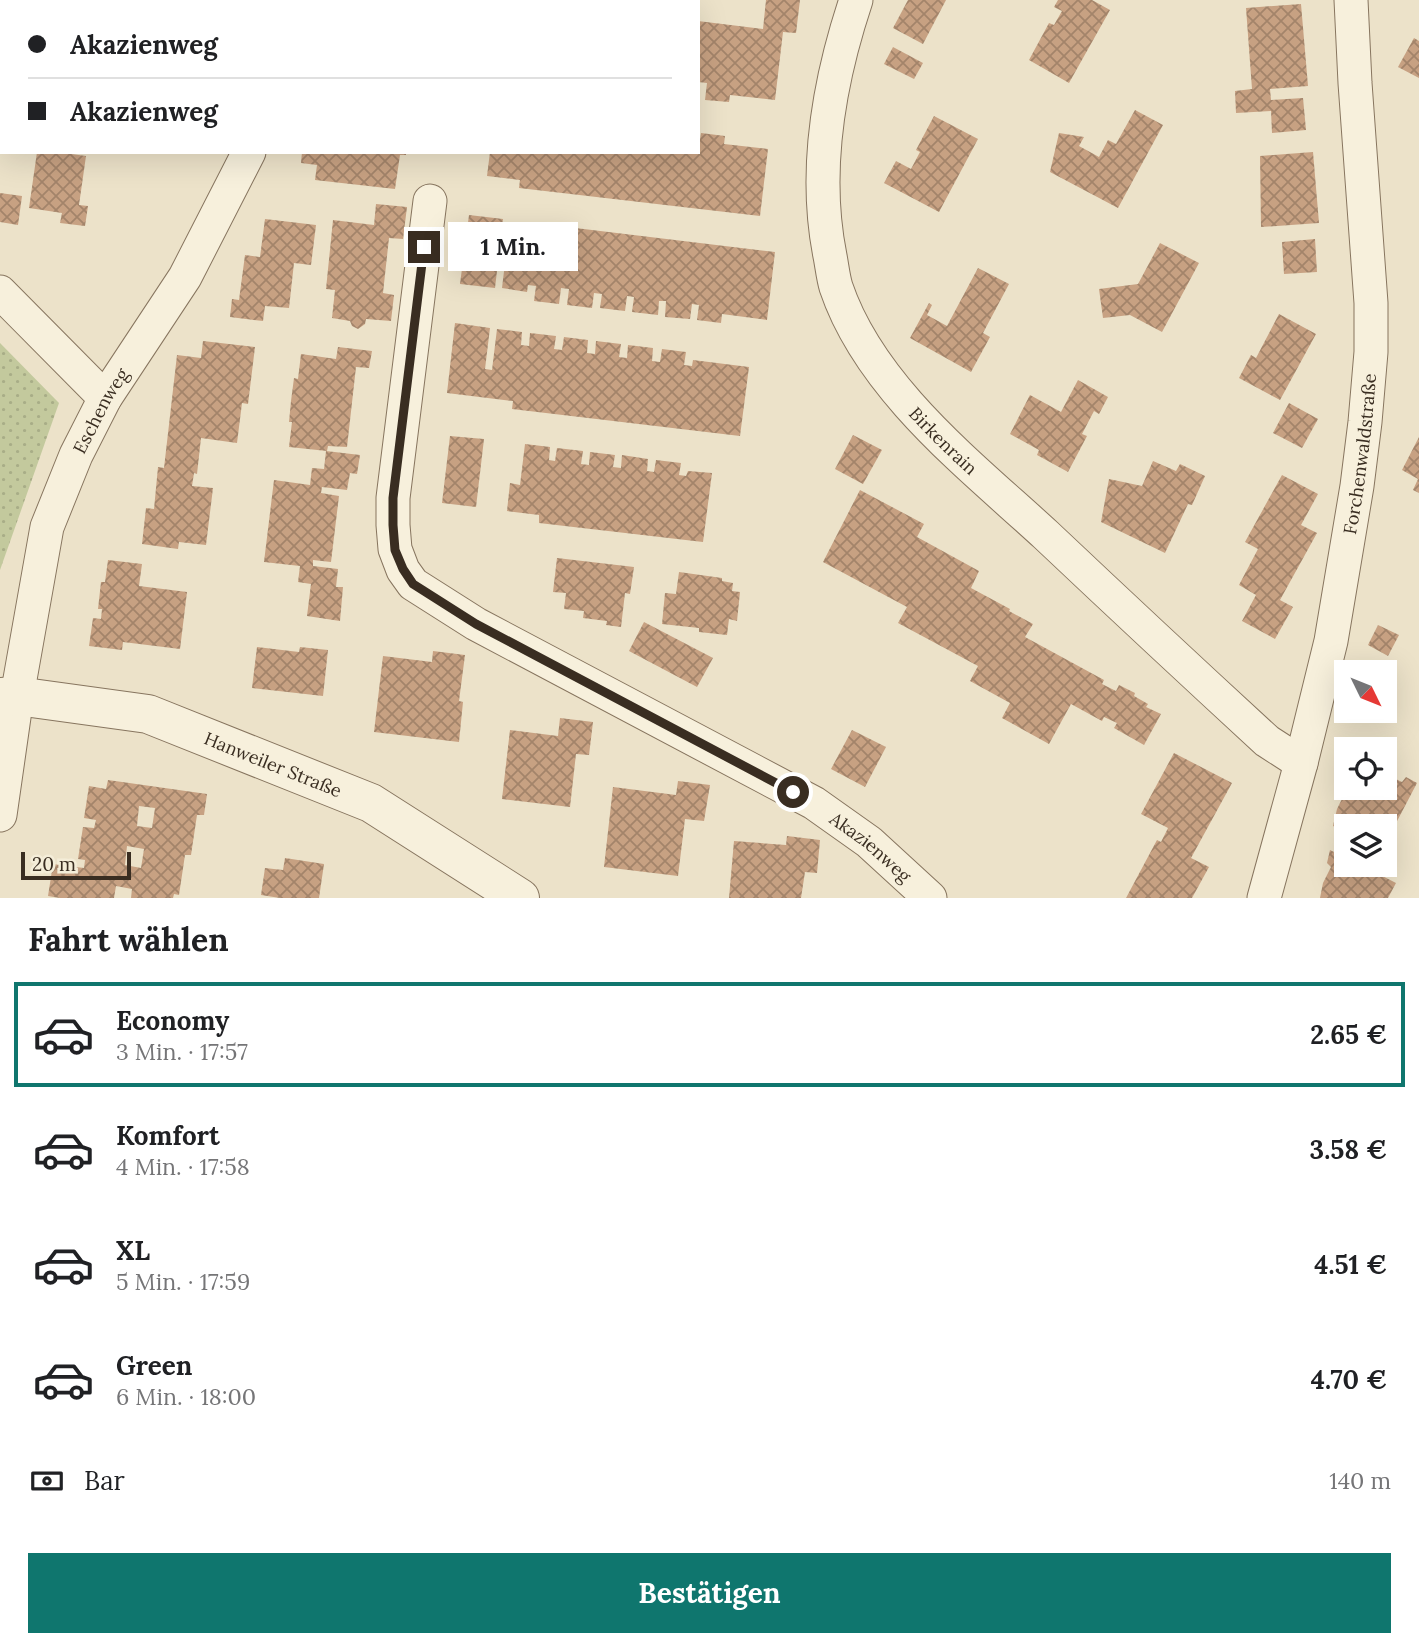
<!DOCTYPE html>
<html lang="de">
<meta charset="utf-8">
<style>
body{margin:0;font-family:Lora,serif;background:#f6f6f6;color:#202124;height:100vh;display:flex;flex-direction:column;font-size:26px;white-space:nowrap}
*{box-sizing:border-box;margin:0}
p{font-size:23px;color:#757577}
.icon{flex:none;width:38px;height:38px;fill:none;stroke:currentColor;stroke-width:2;stroke-linecap:round;stroke-linejoin:round}
.map{position:relative;height:898px;overflow:hidden}
.side{display:flex;flex-direction:column;background:#fff;flex:1}
.side>*{flex:none}
.hud{position:absolute;left:0px;top:0px;width:700px;height:154px;box-shadow:0 7px 28px #0002;display:grid;align-content:center;height:154px;padding:0 28px;background:#fff}
.needle{width:46px;rotate:133deg}
.controls{position:absolute;left:1334px;top:660px;display:grid;gap:14px}
.controls a{display:grid;place-items:center;width:63px;height:63px;border-radius:0px;background:#fff;box-shadow:0 7px 28px #0002;font-size:35px}
.scale{position:absolute;left:21px;bottom:18px;width:110px;box-sizing:border-box;padding-left:7px;border:4px solid #392d21;border-top:0;font-size:19px;line-height:24px;white-space:nowrap;color:#392d21;-webkit-text-stroke:5px #f4edd8;paint-order:stroke}
.end{position:absolute;width:32px;height:32px;margin:-16px;border:9px solid #392d21;background:#fff;box-shadow:0 0 0 4px #fff}
.from{border-radius:50%}
.bubble{position:absolute;height:49px;border-radius:0px;background:#fff;box-shadow:0 7px 28px #0002;font-size:23px;font-weight:800;line-height:49px;text-align:center}
.hud b{display:flex;align-items:center;gap:24px;height:66px;font-size:26px}
.hud b+b{border-top:2px solid #e0e0e0}
.hud i{width:18px;height:18px;background:#202124}
ul{padding:0;list-style:none}
li{display:flex;align-items:center;gap:21px;height:105px;margin:0 14px 10px;padding:0 14px;border:4px solid transparent;border-radius:0px}
li div{flex:1}
li b{display:block;font-size:26px}
li em{font-style:normal;font-weight:800}
li.active{border-color:#0f766e}
li>.icon{width:63px;height:63px;stroke-width:1.5}
h2{padding:0 28px;font-size:32px;line-height:84px}
.pay{display:flex;align-items:center;gap:18px;height:77px;padding:0 28px;font-size:26px}
.pay p{margin-inline-start:auto}
.primary-button{display:flex;gap:14px;margin-top:auto;padding:14px 28px}
.primary-button a{flex:1;height:80px;border-radius:0px;background:#0f766e;color:#fff;font-size:28px;font-weight:800;line-height:80px;text-align:center}
.map>svg:first-child{display:block}
.grass{fill:url(#grass-dots)}
.lines{fill:none;stroke-linecap:round;stroke-linejoin:round}
.stream{stroke:#708f88;stroke-width:10}
.building{fill:url(#building-cross-hatch);fill-rule:evenodd}
.minor-casing{stroke:#87755f;stroke-width:35}
.tertiary-casing{stroke:#87755f;stroke-width:40}
.minor{stroke:#f7f0dc;stroke-width:33}
.tertiary{stroke:#f7f0dc;stroke-width:38}
.route{stroke:#392d21;stroke-width:9}
.labels{text-anchor:middle;dominant-baseline:central;stroke-width:7;stroke-linejoin:round;paint-order:stroke}
.street-label{font-size:18px;fill:#392d21;stroke:#f4edd8}
</style>
<div class="map">
<svg width="1419" height="898" viewBox="0 0 1419 898">
<defs>
<pattern id="grass-dots" width="8" height="8" patternUnits="userSpaceOnUse" patternTransform="scale(1.75)"><rect width="8" height="8" fill="#c3c99d"/><path d="M2 2h.1M6 6h.1" fill="none" stroke="#a8ad87" stroke-width="1.8" stroke-linecap="round"/></pattern>
<pattern id="building-cross-hatch" width="8" height="8" patternUnits="userSpaceOnUse" patternTransform="scale(1.75)"><rect width="8" height="8" fill="#c7a182"/><path d="M0 0l8 8M0 8l8-8" fill="none" stroke="#a3846a"/></pattern>
</defs>
<rect width="100%" height="100%" fill="#ece2c9"/>
<path class="grass" d="M0 343 59 403 0 570Z"/>
<g class="lines">
<path class="stream" d="M226 2V0"/>
</g>
<g class="building">
<path d="M766 0H800L796 33 783 32 775 100 730 95 729 102 705 100 707 83 698 82V21L763 29Z"/>
<path d="M908 0H946L923 44 893 28Z"/>
<path d="M1058 0H1092L1110 10 1069 83 1029 60 1049 23 1054 25 1062 11 1054 7Z"/>
<path d="M1301 4 1308 86 1270 89 1271 100 1303 98 1306 130 1272 133 1271 111 1236 113 1235 91 1252 89 1246 8Z"/>
<path d="M1414 38 1419 41V78L1398 67Z"/>
<path d="M893 47 923 63 914 79 884 64Z"/>
<path d="M1135 110 1163 125 1118 208 1050 172 1059 133 1084 137 1079 146 1099 157 1108 140 1116 144Z"/>
<path d="M934 116 978 139 939 212 884 183 896 161 911 169 920 152 916 150Z"/>
<path d="M701 133 725 136 724 144 768 149 760 216 519 188 520 180 487 176 490 152H698Z"/>
<path d="M37 152H57L86 156 79 205 88 206 85 226 60 223 62 213 29 208Z"/>
<path d="M302 152H406V155H400L395 189 315 180 317 165 301 163Z"/>
<path d="M1313 152 1319 223 1261 227 1260 156Z"/>
<path d="M0 193 22 196 18 225 0 222Z"/>
<path d="M376 204 407 207 403 239 389 238 383 293 394 295 391 321 366 319 365 324 358 329 352 326 350 321 332 318 335 290 326 289 333 220 374 225Z"/>
<path d="M469 215 503 219 502 226 533 230 534 223 775 252 767 320 722 314 721 323 697 320 699 305 692 304 690 319 665 317 666 301H659L658 315 632 312 634 297 627 296 625 311 600 308 602 294 594 293 592 308 567 305 569 289 561 288 559 304 534 301 536 286 528 285 527 292 502 288 506 255 499 254 495 288 460 284Z"/>
<path d="M265 219 316 225 311 265 294 263 289 308 265 306 263 321 230 317 232 299 239 300 245 255 260 257Z"/>
<path d="M1315 239 1317 272 1284 274 1282 242Z"/>
<path d="M1160 243 1199 263 1162 332 1130 315 1103 318 1099 289 1138 284Z"/>
<path d="M978 268 1009 284 983 333 990 337 971 372 910 338 929 303 932 305 927 315 947 326Z"/>
<path d="M1279 314 1316 334 1280 400 1239 378 1251 355 1256 358Z"/>
<path d="M455 323 490 328 485 369 492 370 497 329 522 332 521 345 529 346 530 333 556 336 554 349 562 350 564 337 588 340 587 353 595 354 596 341 621 344 619 357 627 358 628 345 653 348 652 361 660 362 662 349 686 352 684 365 692 366 693 360 749 367 740 436 512 409 513 401 447 393Z"/>
<path d="M203 341 255 347 248 404 242 403 237 443 201 438 197 474 194 473 192 486 213 488 206 545 179 542 178 549 142 544 146 508 154 509 158 467 164 468 177 355 201 358Z"/>
<path d="M338 347 372 351 369 368 356 367 347 447 328 446 327 451 289 447 292 422H289L291 401 294 378 298 379 301 354 336 359Z"/>
<path d="M1078 380 1108 397 1099 414 1094 411 1082 434 1087 436 1068 472 1037 455 1039 450 1010 434 1030 395 1061 412Z"/>
<path d="M1289 403 1318 419 1302 448 1273 433Z"/>
<path d="M853 435 882 450 863 484 835 469Z"/>
<path d="M450 436 484 439 476 507 442 503Z"/>
<path d="M1419 437V493L1413 490 1418 479 1402 470Z"/>
<path d="M525 444 550 447 549 460 555 461 557 448 583 451 581 464 589 465 590 452 615 455 613 467 621 468 622 455 648 459 647 471 654 472 656 460 681 463 679 475 686 476 688 471 712 473 703 542 539 523V515L507 511 510 483 520 485Z"/>
<path d="M326 451 360 455 357 474 350 473 347 490 322 487 321 493 339 496 331 562 313 560V566L338 569 336 587H343L340 621 307 616 311 584 298 582 300 566 264 562 274 480 310 485 312 468 324 469Z"/>
<path d="M1153 461 1176 471 1180 464 1205 476 1192 505 1188 504 1165 553 1101 522 1109 479 1142 486Z"/>
<path d="M1282 475 1318 494 1301 525 1317 533 1280 600 1293 607 1275 639 1242 621 1256 595 1239 585 1258 549 1245 542Z"/>
<path d="M860 490 924 524 917 537 979 571 971 588 1010 609 1009 611 1033 624 1025 637 1104 680 1102 684 1116 691 1119 685 1135 693 1134 696 1148 704 1146 707 1161 714 1144 745 1114 728 1117 723 1104 717 1102 721 1071 704 1049 744 1002 718 1010 703 970 681 978 666 898 623 907 607 823 562Z"/>
<path d="M557 558 634 567 630 594 625 593 621 627 606 625 607 621 583 618 584 611 564 609 566 593 553 592Z"/>
<path d="M108 560 142 564 139 586 187 592 180 649 123 642 122 650 89 646 93 618 101 619 102 609H98L101 582H105Z"/>
<path d="M679 572 722 578V581L733 583 732 591 740 592 737 621 729 619 727 635 699 632V628L662 624 665 593 676 594Z"/>
<path d="M644 622 713 658 697 687 629 651Z"/>
<path d="M1378 625 1399 635 1388 656 1368 645Z"/>
<path d="M257 647 299 652 300 647 328 650 323 696 252 688Z"/>
<path d="M433 651 465 655 459 701 463 702 459 742 374 732 383 656 432 662Z"/>
<path d="M560 718 593 722 589 755 576 754 570 807 502 799 510 730 558 736Z"/>
<path d="M852 730 886 747 865 787 831 769Z"/>
<path d="M1174 753 1232 783 1191 858 1209 867 1192 898H1126L1157 840 1161 842 1168 828 1141 814Z"/>
<path d="M1384 766 1391 769 1388 775 1402 782 1406 777 1417 783 1384 846V826H1346V832L1333 826 1337 809 1346 791 1340 788H1342L1345 775 1346 788H1384Z"/>
<path d="M108 780 207 794 204 815H197L191 855H185L179 895 174 894 173 898H131L132 889 116 886 114 898H60L48 896 53 864 84 868 85 860 78 859 83 827 94 828 96 820 84 818 89 786 106 789ZM139 806 155 808 152 828 137 826ZM127 846 144 849 141 868 125 865Z"/>
<path d="M678 781 710 785 704 821 685 819 678 876 604 867 613 787 676 795Z"/>
<path d="M787 836 820 840 817 873 805 872 801 898H729L734 841 786 845Z"/>
<path d="M1330 850 1346 858V864H1359L1396 883 1388 898H1320L1323 883 1331 867 1327 863Z"/>
<path d="M285 858 324 864 319 898H280L261 895 265 868 283 870Z"/>
</g>
<g class="lines">
<g class="minor-casing">
<g id="minor">
<path id="s1" d="M856 0C829 81 813 171 830 256 832 266 833 277 836 287 870 388 970 465 1046 535 1119 604 1193 673 1267 741L1301 763"/>
<path d="M303 2 304 0"/>
<path id="s2" d="M430 201 393 498V525L395 549 403 570 413 584 476 624 814 803 869 842 930 898"/>
<path d="M0 292 105 398"/>
<path id="s3" d="M0 815 17 696 47 527 76 455 105 398 185 277 249 152"/>
<path id="s4" d="M1264 898 1301 763 1331 641 1357 486 1365 422 1371 352V303L1355 83 1351 0"/>
</g>
</g>
<g class="tertiary-casing">
<g id="tertiary">
<path id="s5" d="M0 697 17 696 148 714 371 803 520 898"/>
</g>
</g>
<use href="#minor" class="minor"/>
<use href="#tertiary" class="tertiary"/>
</g>
<g class="lines">
<path class="route" d="M424 247 393 498V525L395 550 403 569 413 584 476 624 793 792"/>
</g>
<g class="labels">
<g class="street-label">
<text stroke="none"><textPath href="#s3" startOffset="420">Eschenweg</textPath></text>
<text stroke="none"><textPath href="#s1" startOffset="481">Birkenrain</textPath></text>
<text stroke="none"><textPath href="#s4" startOffset="455">Forchenwaldstraße</textPath></text>
<text stroke="none"><textPath href="#s5" startOffset="284">Hanweiler Straße</textPath></text>
<text stroke="none"><textPath href="#s2" startOffset="919">Akazienweg</textPath></text>
</g>
</g>
</svg>
<div class="controls">
<a><svg class="needle" viewBox="-14 -14 28 28"><path d="M0-13l5 13h-10z" fill="#e53935"/><path d="M0 13l5-13h-10z" fill="#757577"/></svg></a>
<a><svg class="icon" aria-label="locate" viewBox="0 0 24 24"><circle cx="12" cy="12" r="6"/><path d="M12 2v4M12 18v4M2 12h4M18 12h4"/></svg></a>
<a><svg class="icon" aria-label="layers" viewBox="0 0 24 24"><path d="M12 4l9 5-9 5-9-5zM3 14l9 5 9-5"/></svg></a>
</div>
<div class="scale">20 m</div>
<i class="end from" style="left:793px;top:792px"></i>
<i class="end" style="left:424px;top:247px"></i>
<div class="bubble" style="left:448px;top:222px;width:130px">1 Min.</div>
<div class="hud">
<b><i class="from"></i>Akazienweg</b>
<b><i></i>Akazienweg</b>
</div>
</div>
<section class="side">
<h2>Fahrt wählen</h2>
<ul>
<li class="active"><svg class="icon" aria-label="car" viewBox="0 0 24 24"><path d="M5 17H2v-5l4-1 3-4h7l3 4 3 1v5h-3M9 17h6M6 11h13"/><circle cx="7" cy="17" r="2"/><circle cx="17" cy="17" r="2"/></svg><div><b>Economy</b><p>3 Min. · 17:57</p></div><em>2.65 €</em></li>
<li><svg class="icon" aria-label="car" viewBox="0 0 24 24"><path d="M5 17H2v-5l4-1 3-4h7l3 4 3 1v5h-3M9 17h6M6 11h13"/><circle cx="7" cy="17" r="2"/><circle cx="17" cy="17" r="2"/></svg><div><b>Komfort</b><p>4 Min. · 17:58</p></div><em>3.58 €</em></li>
<li><svg class="icon" aria-label="car" viewBox="0 0 24 24"><path d="M5 17H2v-5l4-1 3-4h7l3 4 3 1v5h-3M9 17h6M6 11h13"/><circle cx="7" cy="17" r="2"/><circle cx="17" cy="17" r="2"/></svg><div><b>XL</b><p>5 Min. · 17:59</p></div><em>4.51 €</em></li>
<li><svg class="icon" aria-label="car" viewBox="0 0 24 24"><path d="M5 17H2v-5l4-1 3-4h7l3 4 3 1v5h-3M9 17h6M6 11h13"/><circle cx="7" cy="17" r="2"/><circle cx="17" cy="17" r="2"/></svg><div><b>Green</b><p>6 Min. · 18:00</p></div><em>4.70 €</em></li>
</ul>
<div class="pay"><svg class="icon" aria-label="cash" viewBox="0 0 24 24"><path d="M3 7h18v10H3z"/><circle cx="12" cy="12" r="2"/></svg>Bar<p>140 m</p></div>
<div class="primary-button"><a>Bestätigen</a></div>
</section>
